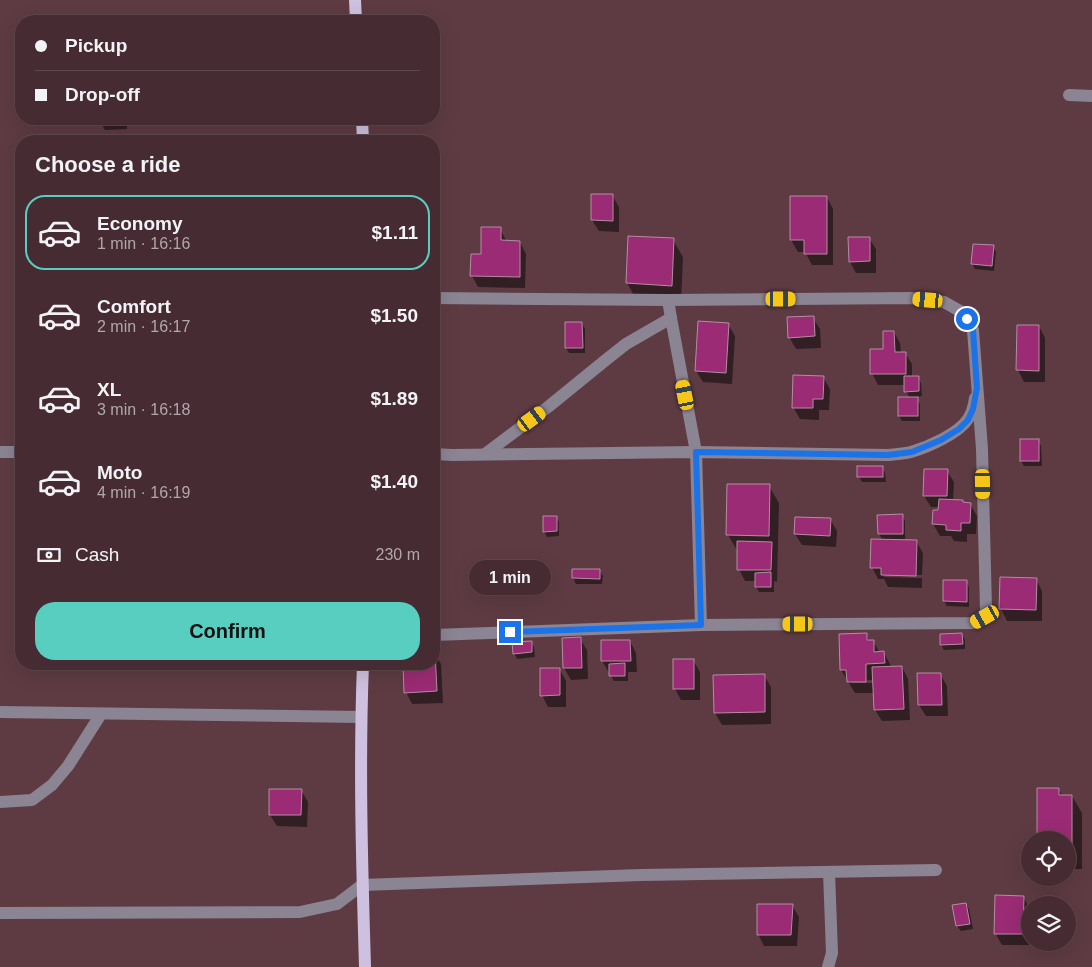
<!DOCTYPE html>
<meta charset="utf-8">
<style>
body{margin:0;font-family:Arial,sans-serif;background:#50383e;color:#f1f3f6;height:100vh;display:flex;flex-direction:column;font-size:19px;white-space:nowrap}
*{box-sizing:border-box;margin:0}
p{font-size:16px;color:#b0a7ac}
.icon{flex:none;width:28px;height:28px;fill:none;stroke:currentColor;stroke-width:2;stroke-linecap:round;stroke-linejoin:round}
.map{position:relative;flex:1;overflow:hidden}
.drawer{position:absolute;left:15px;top:135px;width:425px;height:535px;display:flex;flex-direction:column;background:#462c32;border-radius:20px;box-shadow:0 5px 20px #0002,0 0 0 1px #5e484d}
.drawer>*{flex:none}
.banner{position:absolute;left:15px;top:15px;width:425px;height:110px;border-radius:20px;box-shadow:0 5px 20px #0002,0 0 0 1px #5e484d;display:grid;align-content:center;height:110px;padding:0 20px;background:#462c32}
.tools{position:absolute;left:1021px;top:831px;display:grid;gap:10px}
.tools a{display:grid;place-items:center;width:55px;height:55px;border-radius:50%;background:#462c32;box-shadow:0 5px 20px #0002,0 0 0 1px #5e484d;font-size:25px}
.end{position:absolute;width:22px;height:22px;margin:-11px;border:6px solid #1a73e8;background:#fff;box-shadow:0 0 0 2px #fff}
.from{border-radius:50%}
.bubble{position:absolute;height:35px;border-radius:18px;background:#462c32;box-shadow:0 5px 20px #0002,0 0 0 1px #5e484d;font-size:16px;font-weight:600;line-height:35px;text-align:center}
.car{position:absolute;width:15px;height:30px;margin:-15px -8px;border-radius:6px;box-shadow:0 0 4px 1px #0007;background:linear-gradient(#f5c518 24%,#345 0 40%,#f5c518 0 76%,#345 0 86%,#f5c518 0)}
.banner b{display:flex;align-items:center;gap:18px;height:48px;font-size:19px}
.banner b+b{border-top:1px solid #5e484d}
.banner i{width:12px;height:12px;background:#f1f3f6}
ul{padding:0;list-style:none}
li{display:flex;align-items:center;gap:15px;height:75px;margin:0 10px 8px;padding:0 10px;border:2px solid transparent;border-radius:20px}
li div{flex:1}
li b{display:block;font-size:19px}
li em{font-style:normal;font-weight:600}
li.on{border-color:#58cec0}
li>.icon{width:45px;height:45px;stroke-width:1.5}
h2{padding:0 20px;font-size:22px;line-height:60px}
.pay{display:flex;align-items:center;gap:12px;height:55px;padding:0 20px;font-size:19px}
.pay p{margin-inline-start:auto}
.primary-button{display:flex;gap:10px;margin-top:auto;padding:10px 20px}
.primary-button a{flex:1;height:58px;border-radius:20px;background:#58cec0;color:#111;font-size:20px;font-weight:600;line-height:58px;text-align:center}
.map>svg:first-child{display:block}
.shadow{fill:#0007;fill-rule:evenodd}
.building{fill:#9a2b74;stroke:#b38ea2}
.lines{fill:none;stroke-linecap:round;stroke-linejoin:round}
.minor{stroke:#8b8493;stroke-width:12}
.major{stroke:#cec1df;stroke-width:12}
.route{stroke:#1a73e8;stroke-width:6}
</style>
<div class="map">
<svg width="1092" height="967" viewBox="0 0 1092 967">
<rect width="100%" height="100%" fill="#5e3b43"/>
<g class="shadow">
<path d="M99 119H127V129L105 130Z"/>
<path d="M612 195 619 207V232L599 231 592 220Z"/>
<path d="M791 197H827L833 209V265H812L805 252H798L791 240Z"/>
<path d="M500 229 507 242H520L526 254 525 288 478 287 472 276 482 255Z"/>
<path d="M629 237 673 240 683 257 681 303 637 301 627 283Z"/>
<path d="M869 238 876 249V273H856L850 262Z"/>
<path d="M993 247 996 252 994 271 975 269 972 264Z"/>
<path d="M813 318 820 329 821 348 796 349 789 337Z"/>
<path d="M582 323 585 329V353H569L566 348Z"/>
<path d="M728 324 735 336 732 384 703 382 696 371Z"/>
<path d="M1018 326H1039L1045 338V382H1024L1018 370Z"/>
<path d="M894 332 900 343 901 353H905L912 364V377H918L921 383 922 396 916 397 920 404V421H902L899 416 910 398 906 391 905 385H878L872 373Z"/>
<path d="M823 377 830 389 829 410H819V420L800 419 793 407Z"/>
<path d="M1038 440 1041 446 1042 466H1024L1021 461Z"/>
<path d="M882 467 885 473 886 482H862L859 477Z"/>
<path d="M947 471 954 482 953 500 963 501 964 504H970L977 516 976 534H967V542L954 541 951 536H940L933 524 934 511H939L940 507H931L924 496Z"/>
<path d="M769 486 779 503 777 582 774 581V592H759L756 587V581H745L739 569 738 552 728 535Z"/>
<path d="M902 515 905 521V541H916L923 553 922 575 884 574V577L922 578V588L888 587 884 579H878L872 567 883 541 879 534Z"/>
<path d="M556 517 559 522V536L547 537 544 531Z"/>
<path d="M830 519 837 531 836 547 802 545 795 534Z"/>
<path d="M573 570H599L603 576 602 584H576L573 578Z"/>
<path d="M1036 579 1042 591V621H1007L1001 609Z"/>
<path d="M966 581 969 587V607L947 606 944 601Z"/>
<path d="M962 634 965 640V649L944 650 941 645Z"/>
<path d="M840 635H866L870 641H873L880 653H884L890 664 891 667H902L908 679 910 720 882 721 875 710 874 693H855L841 670ZM873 680V683H852V681Z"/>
<path d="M580 639 587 650 588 679 571 680 564 668Z"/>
<path d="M630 641 636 653 637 672H628V681H614L602 661Z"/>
<path d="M531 642 534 647 535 657 517 659 514 653Z"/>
<path d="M434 653 441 664 443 703 412 704 406 692 405 664H434Z"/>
<path d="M693 660 700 672V700H681L675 689Z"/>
<path d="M560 670 566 681V707H548L542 695Z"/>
<path d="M940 674 947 686 948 716H926L919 705Z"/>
<path d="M764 675 771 687V724L722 725 715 713 714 676Z"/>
<path d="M1059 789 1062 796H1072L1082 813V869H1068V840H1039Z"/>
<path d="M301 790 308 802 307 827 277 826 270 815Z"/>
<path d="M1023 897 1030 909 1029 945H1002L995 933Z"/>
<path d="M966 904 969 909 973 929 961 931 957 926 954 906Z"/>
<path d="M792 905 799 917 797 946H764L758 934Z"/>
</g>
<g class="building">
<path d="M591 194H613V221L591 220Z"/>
<path d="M790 196H827V254H804V240H790Z"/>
<path d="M481 227H501V240L520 241V277L470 276 471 254H481Z"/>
<path d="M628 236 674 238 672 286 626 283Z"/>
<path d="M848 237H870V261L849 262Z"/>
<path d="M973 244 994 245 992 266 971 264Z"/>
<path d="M814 316 815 336 788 338 787 317Z"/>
<path d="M698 321 729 323 726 373 695 371Z"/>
<path d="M565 322H582L583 348H565Z"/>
<path d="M1017 325H1039V371L1016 370Z"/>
<path d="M883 331H894L895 352H906V374H870V349H883Z"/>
<path d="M793 375 824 376 823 399H813V408H792Z"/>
<path d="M904 376H919V391L904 392Z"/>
<rect x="898" y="397" width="20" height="19"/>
<rect x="1020" y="439" width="19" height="22"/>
<rect x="857" y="466" width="26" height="11"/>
<path d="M924 469H948L947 496H923Z"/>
<path d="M727 484H770L769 536 726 535Z"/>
<path d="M939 499 963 500V502L971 503 970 523H961V531L946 530V525L932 524 933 510H938Z"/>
<path d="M903 514V534H878L877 515Z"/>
<path d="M543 516H557V531L543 532Z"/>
<path d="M795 517 831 518 830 536 794 534Z"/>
<path d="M871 539 917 540 916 576 881 575V568H870Z"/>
<path d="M737 541 772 542 771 570H737Z"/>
<path d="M572 569H600V579L572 578Z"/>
<path d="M771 572V587H755V573Z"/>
<path d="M1000 577 1037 578 1036 610 999 609Z"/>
<path d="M943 580H967V602L943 601Z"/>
<path d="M867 633V640H874V652L884 651 885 663 866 664V682H847L846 670H840L839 634Z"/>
<path d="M962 633 963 644 940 645V634Z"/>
<path d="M581 637 582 668H563L562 638Z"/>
<path d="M601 640H630L631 661H601Z"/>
<path d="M532 641V652L513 654 512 642Z"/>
<path d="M434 651H435L437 691 404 693 403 664H434Z"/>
<rect x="673" y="659" width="21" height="30"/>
<path d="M625 663V676H609V664Z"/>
<path d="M902 666 904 709 874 710 872 667Z"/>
<path d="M540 668H560V695L540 696Z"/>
<path d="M917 673H941L942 705H918Z"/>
<path d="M765 674V712L714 713 713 675Z"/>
<path d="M1037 788H1059V795H1072V852H1068V840H1037Z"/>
<path d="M269 789H302L301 815H269Z"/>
<path d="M995 895 1024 896 1023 934H994Z"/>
<path d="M966 903 970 924 956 926 952 905Z"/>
<path d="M757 904H793L791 935H757Z"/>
</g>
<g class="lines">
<g class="minor">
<path d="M1069 95 1092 96"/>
<path d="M434 298 668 300 911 298 944 302 960 311 967 319 973 330 982 449 986 609 985 617 973 623 701 625 434 635"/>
<path d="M668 300 671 318 696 452 701 625"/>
<path d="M0 452H21"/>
<path d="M434 454 452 455 696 452 888 455C896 454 904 454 911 452 928 447 958 434 968 419 972 413 974 405 975 398"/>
<path d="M485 454 548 407 607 359 626 344 671 318"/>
<path d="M0 712 361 717"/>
<path d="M0 802 32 800 52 785 68 766 101 714"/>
<path d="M0 913 300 912 337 904 362 885 641 875 936 870"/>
<path d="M828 967 832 953 829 872"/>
</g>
<g class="major">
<path d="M355 0 356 21"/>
<path d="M362 119 363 141"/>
<path d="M363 664C359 765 362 866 365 967"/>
</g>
</g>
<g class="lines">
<path class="route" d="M510 632 701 625 696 452 888 455 912 452 941 440 959 429 968 420 973 409 977 388 973 330 967 319"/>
</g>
</svg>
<div class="tools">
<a><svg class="icon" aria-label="locate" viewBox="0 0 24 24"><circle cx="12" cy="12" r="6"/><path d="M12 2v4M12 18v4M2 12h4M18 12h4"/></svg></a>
<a><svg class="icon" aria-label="layers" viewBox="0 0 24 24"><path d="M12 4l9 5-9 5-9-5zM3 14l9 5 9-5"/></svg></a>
</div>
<i class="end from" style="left:967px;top:319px"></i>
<i class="end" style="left:510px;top:632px"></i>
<div class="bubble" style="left:469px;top:560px;width:82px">1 min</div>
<i class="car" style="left:781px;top:299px;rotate:90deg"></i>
<i class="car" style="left:928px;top:300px;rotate:275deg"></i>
<i class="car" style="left:685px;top:395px;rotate:349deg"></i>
<i class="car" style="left:532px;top:419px;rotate:54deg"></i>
<i class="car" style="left:983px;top:484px;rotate:179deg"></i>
<i class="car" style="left:985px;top:617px;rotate:241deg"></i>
<i class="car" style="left:798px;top:624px;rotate:270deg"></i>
<div class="banner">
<b><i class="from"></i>Pickup</b>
<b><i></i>Drop-off</b>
</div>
<section class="drawer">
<h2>Choose a ride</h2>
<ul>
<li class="on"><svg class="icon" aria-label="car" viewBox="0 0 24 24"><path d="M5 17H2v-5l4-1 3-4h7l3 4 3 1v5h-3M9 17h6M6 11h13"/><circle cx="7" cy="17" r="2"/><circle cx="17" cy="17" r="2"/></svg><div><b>Economy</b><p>1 min · 16:16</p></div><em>$1.11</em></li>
<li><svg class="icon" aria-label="car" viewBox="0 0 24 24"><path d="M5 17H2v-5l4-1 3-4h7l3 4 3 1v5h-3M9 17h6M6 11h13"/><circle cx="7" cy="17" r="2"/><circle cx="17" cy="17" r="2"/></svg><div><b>Comfort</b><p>2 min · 16:17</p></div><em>$1.50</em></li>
<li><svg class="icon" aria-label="car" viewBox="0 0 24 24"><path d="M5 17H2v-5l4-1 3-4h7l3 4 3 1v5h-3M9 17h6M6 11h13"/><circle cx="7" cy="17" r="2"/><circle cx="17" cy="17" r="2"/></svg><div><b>XL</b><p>3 min · 16:18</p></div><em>$1.89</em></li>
<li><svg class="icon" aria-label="car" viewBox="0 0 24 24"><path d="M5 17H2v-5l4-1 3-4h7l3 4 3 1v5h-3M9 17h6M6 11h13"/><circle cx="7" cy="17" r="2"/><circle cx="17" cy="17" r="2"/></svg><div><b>Moto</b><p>4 min · 16:19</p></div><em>$1.40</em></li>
</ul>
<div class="pay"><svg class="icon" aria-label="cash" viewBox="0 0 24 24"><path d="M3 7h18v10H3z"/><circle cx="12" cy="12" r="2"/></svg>Cash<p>230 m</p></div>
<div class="primary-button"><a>Confirm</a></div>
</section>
</div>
